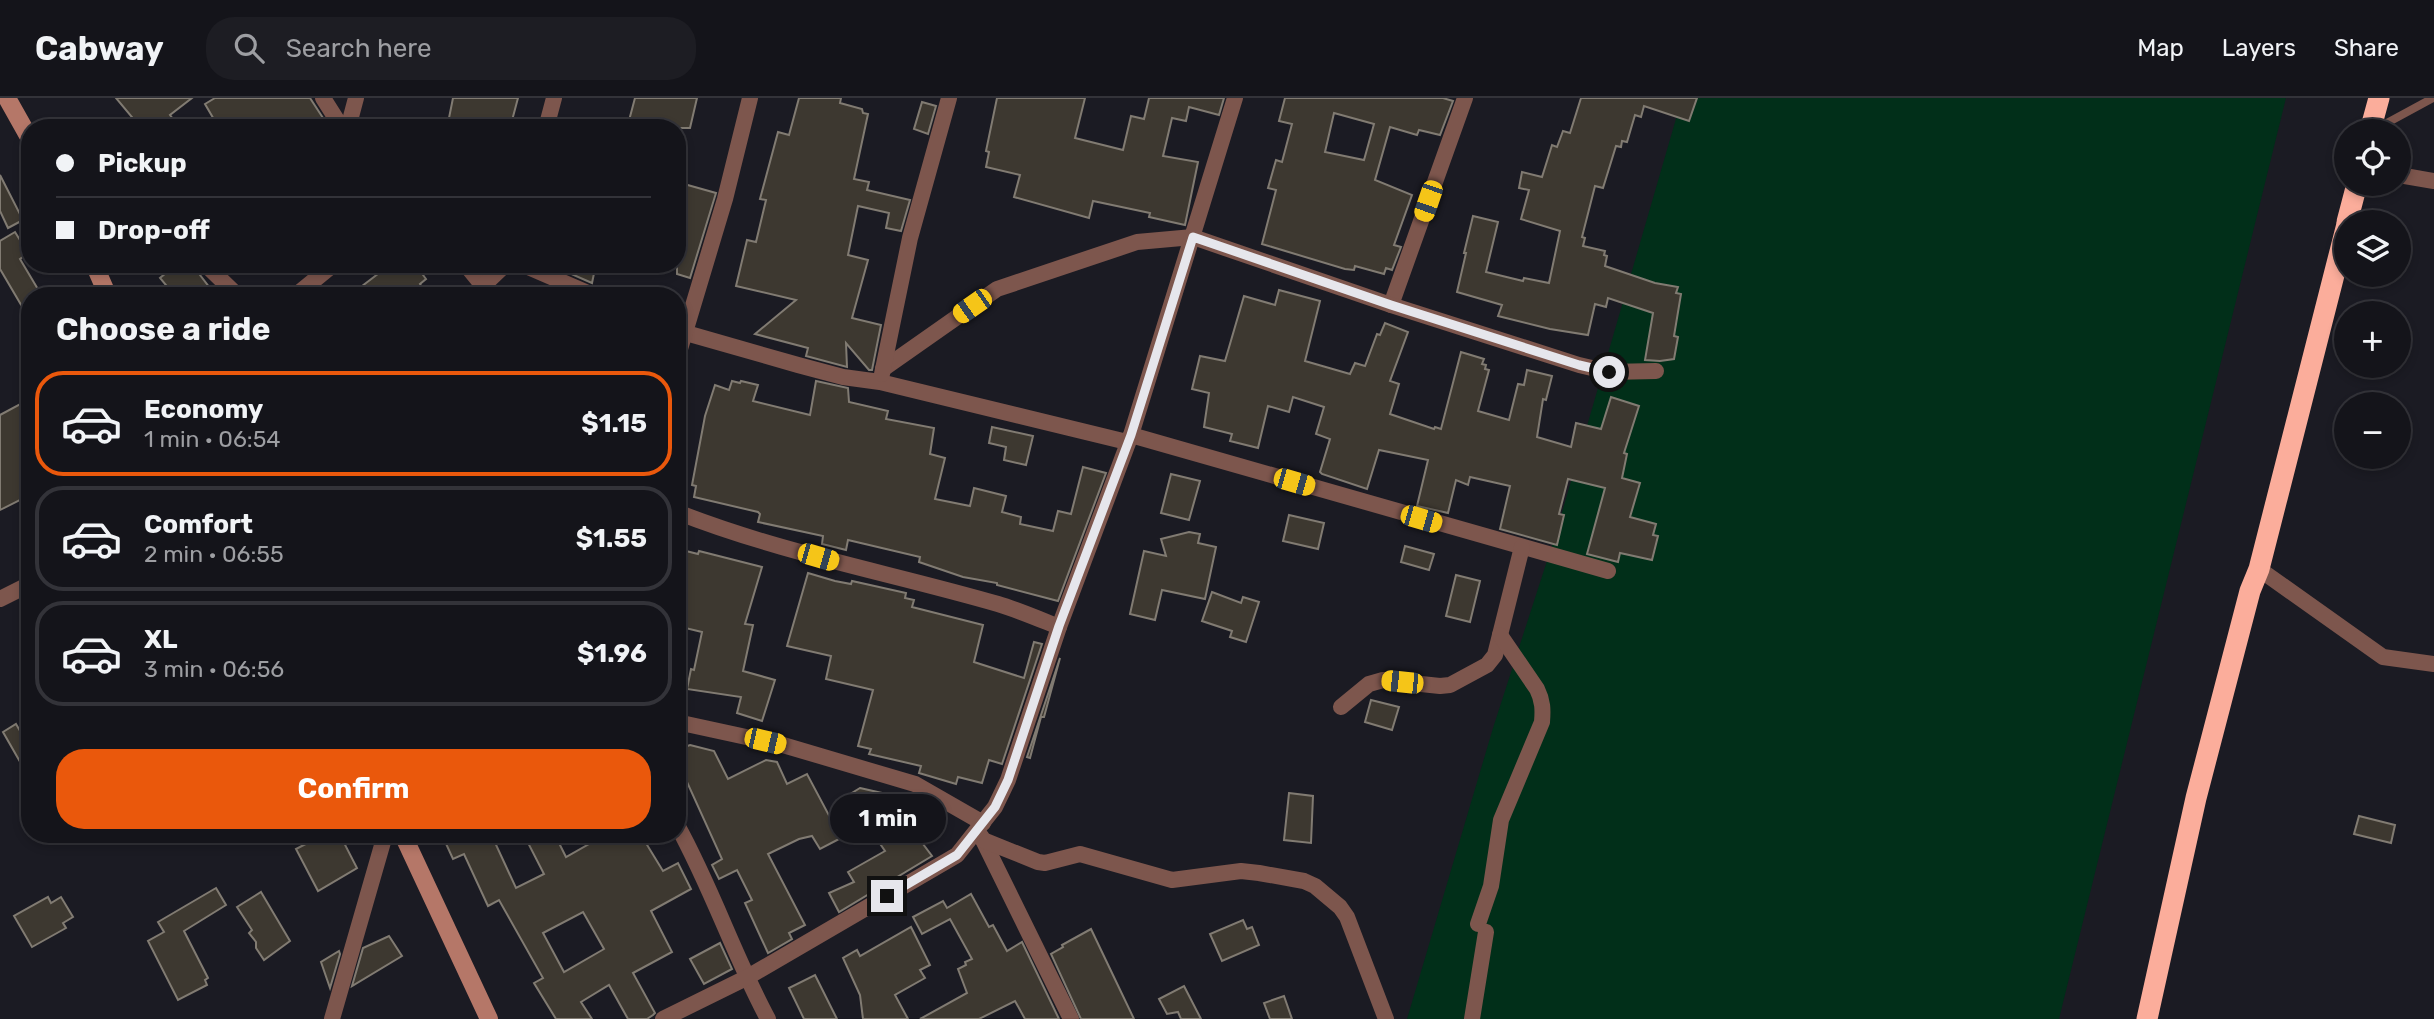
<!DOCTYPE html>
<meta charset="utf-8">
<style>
body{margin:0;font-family:Rubik,sans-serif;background:#1d1d23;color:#f1f3f6;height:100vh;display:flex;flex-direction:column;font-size:26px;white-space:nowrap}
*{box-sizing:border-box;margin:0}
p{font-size:23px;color:#9d9ea2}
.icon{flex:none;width:38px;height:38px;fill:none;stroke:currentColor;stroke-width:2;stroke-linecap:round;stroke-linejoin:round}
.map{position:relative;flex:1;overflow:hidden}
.sheet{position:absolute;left:21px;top:189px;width:665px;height:556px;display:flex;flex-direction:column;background:#14141a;border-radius:28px;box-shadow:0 4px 10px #0003,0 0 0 2px #333339}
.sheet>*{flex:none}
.hud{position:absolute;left:21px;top:21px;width:665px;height:154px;border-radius:28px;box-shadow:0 4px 10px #0003,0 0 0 2px #333339;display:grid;align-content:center;height:154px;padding:0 35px;background:#14141a}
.controls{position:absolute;left:2334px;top:21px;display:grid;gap:14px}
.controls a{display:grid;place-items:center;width:77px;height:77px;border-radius:50%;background:#14141a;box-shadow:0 4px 10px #0003,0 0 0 2px #333339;font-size:35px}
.end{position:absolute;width:32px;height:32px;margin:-16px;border:9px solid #e6e6ec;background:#111;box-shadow:0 0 0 4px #111}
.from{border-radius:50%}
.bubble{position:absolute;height:49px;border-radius:24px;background:#14141a;box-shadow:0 4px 10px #0003,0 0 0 2px #333339;font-size:23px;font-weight:700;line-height:49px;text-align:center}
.car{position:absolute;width:21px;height:42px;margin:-21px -10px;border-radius:9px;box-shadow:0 0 5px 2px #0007;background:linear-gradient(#f5c518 24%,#345 0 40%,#f5c518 0 76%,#345 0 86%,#f5c518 0)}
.hud b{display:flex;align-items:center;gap:24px;height:66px;font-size:26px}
.hud b+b{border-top:2px solid #333339}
.hud i{width:18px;height:18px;background:#f1f3f6}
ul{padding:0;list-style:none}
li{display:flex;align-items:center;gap:21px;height:105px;margin:0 14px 10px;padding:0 21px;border:4px solid #333339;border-radius:28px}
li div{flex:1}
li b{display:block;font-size:26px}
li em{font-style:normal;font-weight:700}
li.on{border-color:#ea580c}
li>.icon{width:63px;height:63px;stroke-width:1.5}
h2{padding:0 35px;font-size:32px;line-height:84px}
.cta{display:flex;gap:14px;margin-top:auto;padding:14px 35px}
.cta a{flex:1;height:80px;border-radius:28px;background:#ea580c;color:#fff;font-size:28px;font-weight:700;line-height:80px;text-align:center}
header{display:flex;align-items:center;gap:42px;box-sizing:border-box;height:98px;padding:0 35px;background:#14141a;border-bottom:2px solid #333339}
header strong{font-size:33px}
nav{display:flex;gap:38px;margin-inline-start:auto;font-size:24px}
.search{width:490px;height:63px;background:#1d1d23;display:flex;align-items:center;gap:18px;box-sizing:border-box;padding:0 24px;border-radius:28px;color:#9d9ea2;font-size:26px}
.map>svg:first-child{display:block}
.green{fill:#012f19}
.building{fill:#3d3830;stroke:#817b72;stroke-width:2;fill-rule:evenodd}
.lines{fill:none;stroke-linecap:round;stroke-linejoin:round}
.lane{stroke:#7d564d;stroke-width:8}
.street{stroke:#7d564d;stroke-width:16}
.secondary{stroke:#b57768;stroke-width:18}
.highway{stroke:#fbad9b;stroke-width:21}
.route{stroke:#e6e6ec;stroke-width:9}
</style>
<header>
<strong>Cabway</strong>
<div class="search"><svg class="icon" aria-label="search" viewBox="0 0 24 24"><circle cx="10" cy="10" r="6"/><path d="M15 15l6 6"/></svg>Search here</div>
<nav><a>Map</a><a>Layers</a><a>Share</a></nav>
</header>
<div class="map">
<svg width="2434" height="921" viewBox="0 0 2434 921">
<rect width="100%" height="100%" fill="#1b1b23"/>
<path class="green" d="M1682 0H2286L2059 921H1407L1493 630 1556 435Z"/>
<g class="building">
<path d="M116 0H192L170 17 180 30H141Z"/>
<path d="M215 0H310L323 20 309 30H219L205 6Z"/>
<path d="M453 0H518L510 30H447Z"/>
<path d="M635 0H697L690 30H627Z"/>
<path d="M799 0H841L840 5 862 11 863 15 868 16 854 81 869 84 867 92 910 102 901 133 886 130 889 115 858 108 848 157 868 162 852 220 881 227 872 272H869L846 245 847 269 806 258 808 250 755 236 796 202 736 188 747 142 756 144 766 102 760 101 778 34 789 37Z"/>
<path d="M997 0H1085L1075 40 1123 52 1131 18 1144 21 1149 0H1224L1219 17 1189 9 1186 23 1172 20 1163 58 1198 64 1185 127 1149 119 1150 115 1093 103 1089 120 1014 99 1020 77 986 69 989 54 986 53Z"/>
<path d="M1285 0H1443L1453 3 1440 37 1419 32 1417 37 1390 29 1375 82 1412 97 1394 147 1401 149 1392 172 1386 170 1384 176 1355 168 1354 172 1345 171 1262 146 1276 92 1268 90 1276 62 1282 64 1292 26 1279 23ZM1334 15 1374 26 1364 62 1325 54Z"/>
<path d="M1581 0H1697L1689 23 1644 8 1641 19 1635 17 1627 44 1622 43 1621 49 1616 48 1603 90 1595 88 1582 139 1585 140 1583 148 1605 153 1604 157 1607 158 1605 168 1655 185 1678 189 1676 195 1681 196 1674 238 1678 239 1674 261 1660 263 1645 262 1653 215 1608 200 1606 209 1595 206 1588 237 1550 231 1498 218 1502 207 1457 194 1466 155H1464L1473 118 1498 124 1486 174 1523 183 1524 180 1549 185 1560 133 1521 121 1529 92 1519 90 1522 74 1542 79 1552 47 1557 49 1563 33 1570 35Z"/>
<path d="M922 4 936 8 928 36 914 31Z"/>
<path d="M0 77 23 122 8 130 0 113Z"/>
<path d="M677 84 716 95 690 180 677 176Z"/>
<path d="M15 134 28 155 20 161 42 198H30V222L0 171V143Z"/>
<path d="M177 166H195L197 173 216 198H175L160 180Z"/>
<path d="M391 166H415L426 181 420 186 428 198H349Z"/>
<path d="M563 166H596L592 185 562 172Z"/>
<path d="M1279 192 1320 203 1305 263 1350 276 1355 265 1365 268 1377 236 1380 237 1385 225 1408 234 1390 283 1399 286 1390 316 1434 331 1435 329 1441 331 1461 254 1484 261 1482 266 1486 267 1485 271 1489 272 1478 313 1509 322 1518 286 1524 287 1527 272 1552 278 1546 302 1543 301 1537 339 1571 349 1576 325 1601 331 1611 299 1639 308 1624 355 1627 356 1622 380 1640 385 1630 419 1656 426 1653 437 1658 438 1652 462 1620 455 1618 464 1587 456 1605 390 1568 381 1559 416 1564 417 1557 447 1500 431 1510 388 1470 379 1468 387 1456 382 1448 415 1417 408 1428 362 1379 352 1367 391 1322 376 1320 374 1330 341 1316 336 1324 309 1293 299 1289 314 1268 308 1258 350 1230 343 1232 336 1204 329 1209 295 1192 291 1200 258 1225 263 1244 198 1275 207Z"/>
<path d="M732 283 740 285 741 283 758 287 753 303 810 317 816 283 848 290 849 304 888 313 886 321 934 330 930 356 945 360 935 401 970 408 974 390 1006 398 1002 414 1021 419 1020 426 1053 433 1058 413 1071 416 1083 369 1106 375 1058 503 997 487V485L963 479 919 464 920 459 848 442 846 452 822 446 823 438 758 424 760 416 758 414 694 399 696 388 692 387 705 318 715 287 729 292Z"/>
<path d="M24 304 30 315V397L0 412V317Z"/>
<path d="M992 329 1033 338 1026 367 1004 362 1006 349 989 345Z"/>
<path d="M1171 376 1200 383 1189 422 1161 415Z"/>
<path d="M1289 417 1324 425 1318 451 1283 443Z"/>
<path d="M1189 434 1200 436 1198 445 1216 449 1205 501 1162 492 1155 522 1130 516 1144 453 1166 458 1161 441Z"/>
<path d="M1405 448 1434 456 1429 472 1401 464Z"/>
<path d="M682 452 698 456 699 453 762 469 745 526 753 527 743 573 775 582 762 623 737 615 741 599 687 591 691 571 694 572 702 534 677 528V506L684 481 677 479V467Z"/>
<path d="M808 475 835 483 851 486 852 483 906 495 905 500 914 502 912 509 983 527 974 564 1024 580 1034 544 1042 546 1002 666 989 662 982 685 958 679 956 686 919 675 921 668 869 656 871 651 858 648 873 592 826 581 831 558 787 548Z"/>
<path d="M1456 477 1480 483 1470 524 1446 518Z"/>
<path d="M1212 494 1241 505 1243 499 1259 504 1246 544 1230 539 1232 533 1202 523Z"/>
<path d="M1060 560 1044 619H1041L1030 660 1027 659Z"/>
<path d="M1371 602 1399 609 1392 632 1365 624Z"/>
<path d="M16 626 30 650V675L27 676 3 634Z"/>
<path d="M690 647 714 653 728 681 766 662 777 664 787 686 807 676 841 740 820 751 812 738 799 741 768 756 805 827 789 835 792 841 768 855 745 805 752 802 737 772 719 781 712 767 722 761 677 662V652Z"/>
<path d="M860 690 895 698 916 727 911 730 932 758 839 814 829 795 854 784 848 774 885 753 847 698Z"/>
<path d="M1289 695 1313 698 1311 745 1284 742Z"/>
<path d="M2359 718 2395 727 2391 745 2354 736Z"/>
<path d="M323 737H340L357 770 318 793 296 751Z"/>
<path d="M442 737H476L480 744 492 738 516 790 544 776 524 737H555L566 759 605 737H641L663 773 678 765 691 791 651 813 672 854 633 875 655 915 653 917 647 921H628L609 887 581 904 592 921H556L534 885 543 880 499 802 488 808 464 756 453 761ZM583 814 604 851 564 874 543 835Z"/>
<path d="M216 790 226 807 184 833 208 880 205 882 207 887 178 902 148 843 164 834 158 824Z"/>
<path d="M261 794 290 843 264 862 256 850V844L249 835 252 832 237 809Z"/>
<path d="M971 796 989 829 993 827 1007 853 1022 844 1059 921H1025L1015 903 979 921H920L967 895 958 871 966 867 965 864 972 861 950 821 922 836 913 819 943 803 947 810Z"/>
<path d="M48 799 51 805 61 799 73 819 63 825 66 830 32 849 14 818Z"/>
<path d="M1243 822 1247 831 1252 829 1259 847 1222 863 1210 836Z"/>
<path d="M911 829 930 867 920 872 925 880 895 897 908 921H863L860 897 843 860 857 852 860 858Z"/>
<path d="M1091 831 1112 875 1134 921H1081L1051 856 1063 849 1062 847Z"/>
<path d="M389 838 402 858 352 888 363 850Z"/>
<path d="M720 845 732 871 704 886 690 861Z"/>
<path d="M339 853 340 856 330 890 321 864Z"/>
<path d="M815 877 837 921H804L789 890Z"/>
<path d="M1184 888 1201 921H1181L1178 914 1167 916 1159 901Z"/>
<path d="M1284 898 1292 921H1270L1264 905Z"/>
</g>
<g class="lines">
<path class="lane" d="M2374 32 2433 0"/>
<g class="street">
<path d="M323 0 342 30"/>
<path d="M348 30 356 0"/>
<path d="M546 30 554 0"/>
<path d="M2399 77 2434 83"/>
<path d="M205 166 238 198"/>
<path d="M465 166 483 188 488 198"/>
<path d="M521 166 595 198"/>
<path d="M483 188 506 166"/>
<path d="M295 198 334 166"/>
<path d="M1391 207 1465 0"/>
<path d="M686 235 798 267 843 279 880 284 1127 344"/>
<path d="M677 261 725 101 750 0"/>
<path d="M883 271 997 191 1137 144 1193 139 1391 207 1579 267 1609 274 1656 273"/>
<path d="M882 276 910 140 949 0"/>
<path d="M1131 337 1608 473"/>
<path d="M677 414C781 455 891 475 998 506 1018 512 1039 521 1059 529"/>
<path d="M2259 471 2383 559 2434 566"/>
<path d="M0 501 30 486"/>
<path d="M1341 609 1369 586 1383 582 1440 588 1450 587 1487 567 1495 557 1522 449"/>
<path d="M677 624 783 647 915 686 983 725"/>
<path d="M677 727C712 790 734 858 768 921"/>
<path d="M981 738 1071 921"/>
<path d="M983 742 1038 764 1045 765 1080 756 1172 782 1241 773 1259 775 1304 783 1315 788 1340 809 1347 819 1386 921"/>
<path d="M1478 826 1491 788 1501 722 1542 624C1543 612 1543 603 1537 591L1500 537"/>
<path d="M332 921 385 737"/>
<path d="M663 921 746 880 957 757 995 709 1008 682 1059 529 1131 337 1235 0"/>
<path d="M1472 921 1486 834"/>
</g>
<g class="secondary">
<path d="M7 0 30 41"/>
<path d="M94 166 108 198"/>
<path d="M403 737 489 921"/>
</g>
<g class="highway">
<path d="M2370 33 2379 0"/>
<path d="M2347 124 2357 86"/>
<path d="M2147 921 2196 700 2250 493 2259 471 2347 126"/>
</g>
</g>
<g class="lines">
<path class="route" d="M887 798 957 757 995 709 1008 682 1059 528 1131 337 1193 139 1391 207 1579 267 1609 274"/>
</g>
</svg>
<div class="controls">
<a><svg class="icon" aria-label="locate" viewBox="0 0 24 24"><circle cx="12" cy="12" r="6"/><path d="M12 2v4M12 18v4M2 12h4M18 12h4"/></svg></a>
<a><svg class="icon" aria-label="layers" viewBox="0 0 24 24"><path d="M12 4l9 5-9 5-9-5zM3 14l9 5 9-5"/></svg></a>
<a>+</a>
<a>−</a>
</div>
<i class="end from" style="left:1609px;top:274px"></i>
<i class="end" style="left:887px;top:798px"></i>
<div class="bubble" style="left:830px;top:696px;width:116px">1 min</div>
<i class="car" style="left:1428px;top:103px;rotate:199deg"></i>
<i class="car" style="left:972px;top:208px;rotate:235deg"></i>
<i class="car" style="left:1294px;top:384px;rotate:106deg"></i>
<i class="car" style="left:1421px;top:421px;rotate:106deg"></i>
<i class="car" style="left:818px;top:459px;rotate:106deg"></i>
<i class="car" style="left:1402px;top:584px;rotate:276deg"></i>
<i class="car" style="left:765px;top:643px;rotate:103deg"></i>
<div class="hud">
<b><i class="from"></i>Pickup</b>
<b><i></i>Drop-off</b>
</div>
<section class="sheet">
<h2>Choose a ride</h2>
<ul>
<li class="on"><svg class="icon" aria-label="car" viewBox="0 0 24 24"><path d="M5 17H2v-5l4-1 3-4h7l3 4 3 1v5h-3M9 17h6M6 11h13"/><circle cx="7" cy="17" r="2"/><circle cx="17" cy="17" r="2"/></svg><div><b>Economy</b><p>1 min · 06:54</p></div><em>$1.15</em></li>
<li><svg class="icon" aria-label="car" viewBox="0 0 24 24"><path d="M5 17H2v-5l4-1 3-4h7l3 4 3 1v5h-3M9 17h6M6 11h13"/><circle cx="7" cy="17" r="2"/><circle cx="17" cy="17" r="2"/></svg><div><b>Comfort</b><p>2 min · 06:55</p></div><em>$1.55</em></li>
<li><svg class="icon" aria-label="car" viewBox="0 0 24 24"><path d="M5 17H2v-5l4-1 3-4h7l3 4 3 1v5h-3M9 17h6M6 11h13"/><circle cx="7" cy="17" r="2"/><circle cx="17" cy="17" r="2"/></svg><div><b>XL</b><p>3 min · 06:56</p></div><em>$1.96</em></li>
</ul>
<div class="cta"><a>Confirm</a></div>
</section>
</div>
